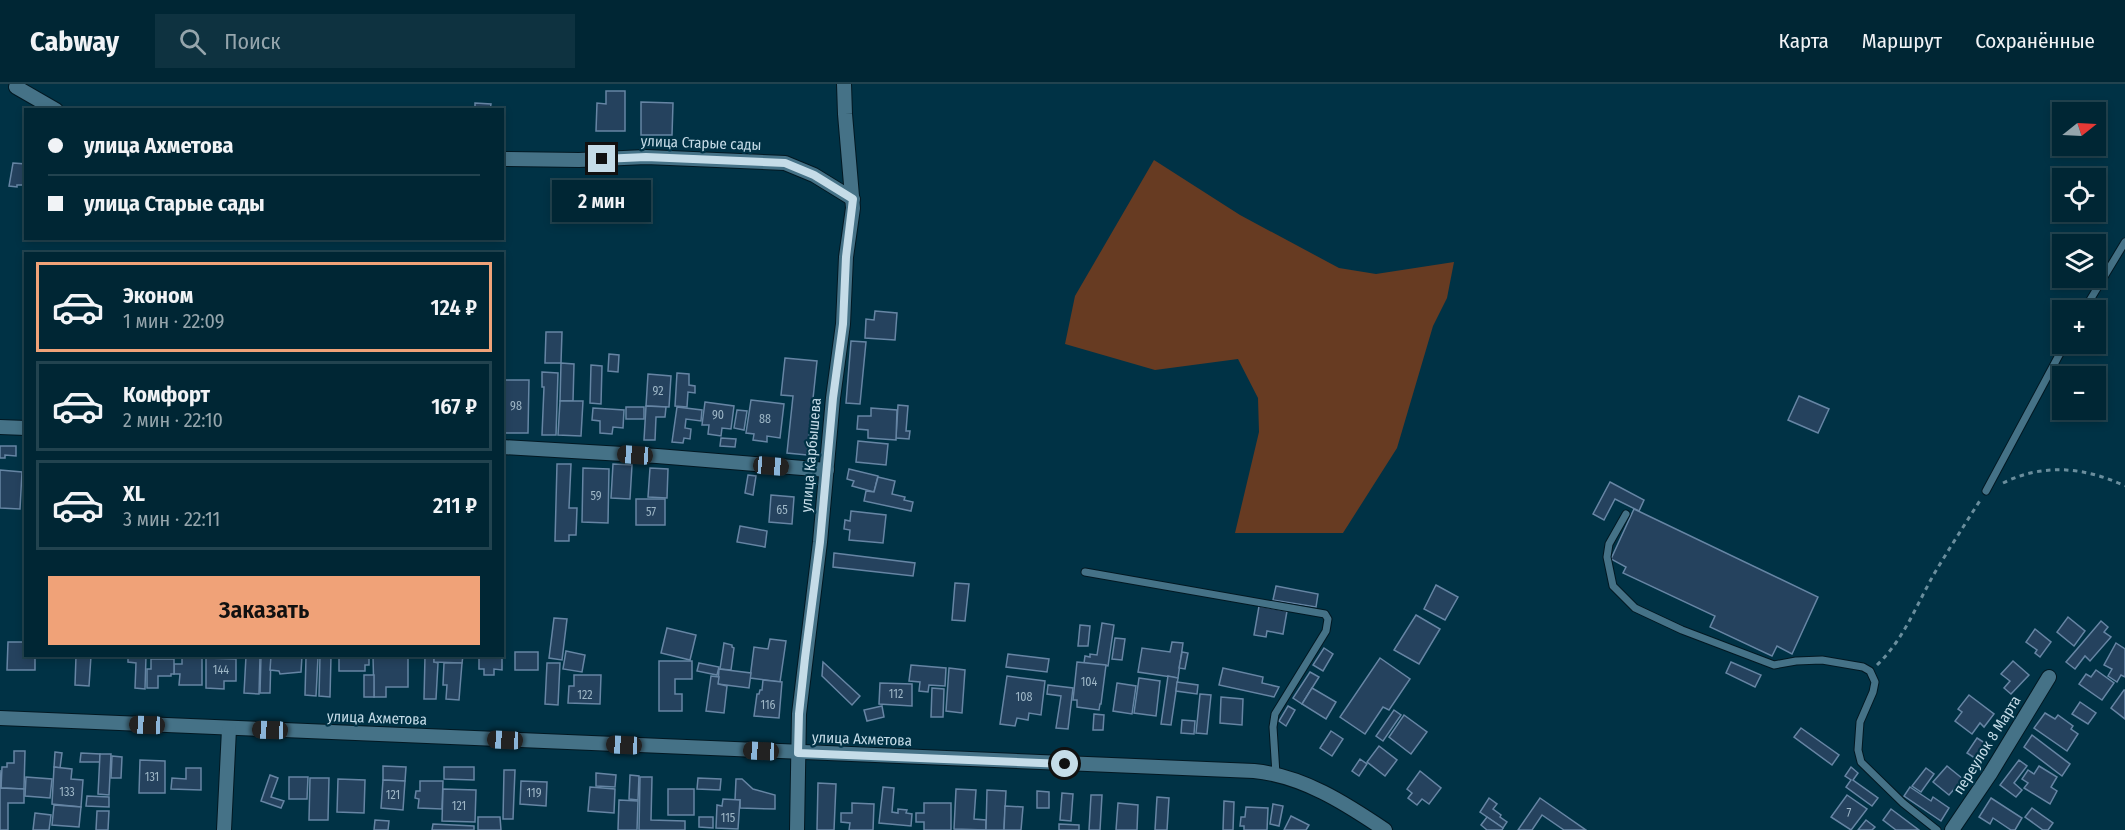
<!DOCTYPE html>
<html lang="ru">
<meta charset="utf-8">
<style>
body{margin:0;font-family:"Fira Sans Condensed",sans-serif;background:#0e3240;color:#f1f3f6;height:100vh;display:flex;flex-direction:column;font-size:22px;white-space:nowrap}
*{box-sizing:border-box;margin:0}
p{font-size:20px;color:#95a5ac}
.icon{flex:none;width:33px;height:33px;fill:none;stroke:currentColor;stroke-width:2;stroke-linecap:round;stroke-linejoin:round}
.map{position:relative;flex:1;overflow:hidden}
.panel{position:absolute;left:24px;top:168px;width:480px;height:405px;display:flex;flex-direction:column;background:#002634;border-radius:0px;box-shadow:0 3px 9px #0003,0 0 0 2px #22434f}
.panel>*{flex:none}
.hud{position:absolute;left:24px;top:24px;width:480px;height:132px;border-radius:0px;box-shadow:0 3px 9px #0003,0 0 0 2px #22434f;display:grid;align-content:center;height:132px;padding:0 24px;background:#002634}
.needle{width:39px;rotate:72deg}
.fabs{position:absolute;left:2052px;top:18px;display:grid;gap:12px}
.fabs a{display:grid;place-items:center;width:54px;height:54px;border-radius:0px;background:#002634;box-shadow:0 3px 9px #0003,0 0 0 2px #22434f;font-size:30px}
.end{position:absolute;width:27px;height:27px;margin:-14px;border:8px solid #c5dce8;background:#111;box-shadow:0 0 0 3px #111}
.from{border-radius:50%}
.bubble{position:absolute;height:42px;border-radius:0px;background:#002634;box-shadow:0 3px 9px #0003,0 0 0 2px #22434f;font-size:20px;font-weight:600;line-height:42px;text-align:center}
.car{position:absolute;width:18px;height:36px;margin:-18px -9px;border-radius:8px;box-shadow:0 0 4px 2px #0007;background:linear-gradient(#222 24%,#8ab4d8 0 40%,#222 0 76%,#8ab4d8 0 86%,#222 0)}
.hud b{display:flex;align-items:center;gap:21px;height:57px;font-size:22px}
.hud b+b{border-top:2px solid #22434f}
.hud i{width:15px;height:15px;background:#f1f3f6}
ul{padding:10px 0 0;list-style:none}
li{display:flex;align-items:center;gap:18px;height:90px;margin:0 12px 9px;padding:0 12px;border:3px solid #22434f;border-radius:0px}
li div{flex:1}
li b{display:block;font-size:22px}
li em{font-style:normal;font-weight:600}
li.on{border-color:#f0a278}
li>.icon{width:54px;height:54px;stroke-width:1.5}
.primary-button{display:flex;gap:12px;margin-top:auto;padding:12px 24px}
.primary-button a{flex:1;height:69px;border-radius:0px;background:#f0a278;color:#111;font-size:24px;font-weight:600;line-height:69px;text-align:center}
header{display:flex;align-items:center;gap:36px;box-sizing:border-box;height:84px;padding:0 30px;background:#002634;border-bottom:2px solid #22434f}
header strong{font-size:28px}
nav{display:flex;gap:33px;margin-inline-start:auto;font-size:21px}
.search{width:420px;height:54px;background:#0e3240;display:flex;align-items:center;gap:15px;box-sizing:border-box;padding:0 21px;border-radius:0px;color:#95a5ac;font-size:22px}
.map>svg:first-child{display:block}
.green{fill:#673b22}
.building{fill:#25425e;stroke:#6685a4;stroke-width:1.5}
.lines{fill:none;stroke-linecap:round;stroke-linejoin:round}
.lane-casing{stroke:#021822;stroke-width:9}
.street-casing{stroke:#021822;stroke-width:16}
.path{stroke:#6a8e9d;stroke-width:3;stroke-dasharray:4.5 4.5;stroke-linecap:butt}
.lane{stroke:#457287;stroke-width:7}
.street{stroke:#457287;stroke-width:14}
.route{stroke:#c5dce8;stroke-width:8}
.labels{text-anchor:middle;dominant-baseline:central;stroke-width:4.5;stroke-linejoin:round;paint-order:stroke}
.number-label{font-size:12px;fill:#9db6c6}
.street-label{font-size:15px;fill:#c5dce8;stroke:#003245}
</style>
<header>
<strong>Cabway</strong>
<div class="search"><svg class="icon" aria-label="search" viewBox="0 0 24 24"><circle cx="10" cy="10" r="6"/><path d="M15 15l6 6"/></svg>Поиск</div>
<nav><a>Карта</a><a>Маршрут</a><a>Сохранённые</a></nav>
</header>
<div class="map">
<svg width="2125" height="746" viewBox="0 0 2125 746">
<rect width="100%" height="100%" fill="#003245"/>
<path class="green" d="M1154 76 1240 131 1339 184 1376 190 1454 178 1447 214 1433 242 1397 364 1343 449H1235L1259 348 1258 314 1238 275 1155 286 1065 260 1075 212Z"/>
<g class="building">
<path d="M606 7H625V47H596L597 19 606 20Z"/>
<path d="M641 18 673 19 672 51H641Z"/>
<path d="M475 19 491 20 490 26H475Z"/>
<path d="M13 79 26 80 23 101H17V103L9 102Z"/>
<path d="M875 227 897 229 895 256 865 254 866 235 874 236Z"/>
<path d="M546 248H562L561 279H545Z"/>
<path d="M851 257 866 258 860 320 846 319Z"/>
<path d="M609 270 619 271 618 288 608 287Z"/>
<path d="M785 274 817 277 807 371 787 369 793 312 781 311Z"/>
<path d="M561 279 574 280 573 317H560Z"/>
<path d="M591 281 602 282 601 320 590 319Z"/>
<path d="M542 288 558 289 556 351H542L544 303H542Z"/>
<path d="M677 289 689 290V301L695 302V309L688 308 687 323 675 322Z"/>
<path d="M648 290 671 292 669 323 646 322Z"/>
<path d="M505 296H529L528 349H504Z"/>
<path d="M1799 312 1829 325 1818 349 1788 336Z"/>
<path d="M751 316 784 320 780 354 767 352V358L753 356 754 350 746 349Z"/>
<path d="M560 317H583L581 352 558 351Z"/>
<path d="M705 318 734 322 731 345 722 344 721 352 708 350 709 341H702Z"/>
<path d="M898 321 908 322 906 347H910L909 355 896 354Z"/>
<path d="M646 322 666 323 665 333H656L655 356H644Z"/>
<rect x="626" y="323" width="18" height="12"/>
<path d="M677 323 702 326 701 337 686 335 685 344 691 345 690 355 684 354 683 359 672 358Z"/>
<path d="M593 324 624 326 623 344 613 343 612 350 600 349V337L592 336Z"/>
<path d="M871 324 897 326 896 356 868 354V346L857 345 858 332H871Z"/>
<path d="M737 326 747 327 744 346 734 344Z"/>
<path d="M721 354 736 355 735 363 720 362Z"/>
<path d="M858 357 888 360 886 381 856 378Z"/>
<path d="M0 362H16V372L5 371V374H0Z"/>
<path d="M557 380H571L569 424H577L576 451H569V457H555Z"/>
<path d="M613 380 632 381 630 415 611 414Z"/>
<path d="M583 384 609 385 608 439 582 438Z"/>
<path d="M650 384 668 385 667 414 648 413Z"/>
<path d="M849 385 878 392 874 408 852 402 854 397 847 395Z"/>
<path d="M0 386 22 388 20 425 0 424Z"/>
<path d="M748 391 756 392 753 411 745 409Z"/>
<path d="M878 393 895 397 892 410 905 413 904 416 913 418 911 427 864 417 866 407 874 408Z"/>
<path d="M1610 398 1644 416 1639 427 1615 415 1604 436 1593 430Z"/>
<path d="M771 411 794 413 792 440 769 438Z"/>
<rect x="636" y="415" width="29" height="26"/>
<path d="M1634 425 1818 513 1792 570 1777 562 1772 572 1710 543 1715 532 1623 489 1626 483 1611 475Z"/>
<path d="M851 427 886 431 883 459 849 456 850 446 844 445 845 436 850 437Z"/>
<path d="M740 442 767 447 765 463 737 458Z"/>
<path d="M834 469 915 479 913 492 833 483Z"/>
<path d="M955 499 969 500 965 537 952 536Z"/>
<path d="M1436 501 1458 513 1445 536 1424 525Z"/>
<path d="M1276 502 1318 510 1316 523 1273 516Z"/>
<path d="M1259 522 1287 527 1283 550 1267 547 1266 553 1254 551Z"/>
<path d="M1416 531 1440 545 1419 580 1394 566Z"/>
<path d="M2068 533 2085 547 2074 562 2057 548Z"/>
<path d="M554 534 567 535 562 576 549 574Z"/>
<path d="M2101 537 2108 543 2104 548 2111 553 2090 577 2085 572 2075 585 2066 578Z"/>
<path d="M1102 539 1114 541 1108 582 1084 579 1085 572 1090 573V570L1097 571Z"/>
<path d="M1080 541 1090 542 1088 562H1078Z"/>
<path d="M667 544 696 551 690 576 661 569Z"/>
<path d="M2035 545 2051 558 2040 573 2035 569 2037 566 2026 558Z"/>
<path d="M1115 554 1125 555 1122 576 1112 575Z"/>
<path d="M770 555 786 557 780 598 750 594 754 563 768 565Z"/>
<path d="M8 558H26V572H35V586H7Z"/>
<path d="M1172 558 1183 559 1178 594 1138 588 1142 564 1170 568Z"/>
<path d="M724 559 732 561V563L734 564 731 586 720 585Z"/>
<path d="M2116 559 2125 565V593L2121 591 2117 598 2108 592 2112 585 2104 581Z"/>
<path d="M1324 564 1333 570 1323 587 1313 581Z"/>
<path d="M566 567 585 571 582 588 563 585Z"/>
<rect x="515" y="568" width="23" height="18"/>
<path d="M1182 568 1188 569 1185 585 1179 584Z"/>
<path d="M1008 570 1049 575 1047 588 1006 583Z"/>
<path d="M76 572H91L89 602 75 601Z"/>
<path d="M128 572H146L145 605 135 604 136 579 128 578Z"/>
<path d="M182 572H202V601H179L180 590H174V580H182Z"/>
<path d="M246 572H260L259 610 244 609Z"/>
<path d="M261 572H271L270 609H260Z"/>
<path d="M271 572H302L301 588 280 590 279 587 270 586Z"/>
<path d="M320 572H331L330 613 319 612Z"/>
<path d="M339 572H369V581H365V587H339Z"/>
<path d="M373 572H408V603H386V613H374Z"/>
<path d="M425 572H434V578L438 579 436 615H424Z"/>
<path d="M434 572H463L462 579 434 578Z"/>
<path d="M479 572H502V586L494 585V591H484V585H479Z"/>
<path d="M306 573H318L316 612 305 611Z"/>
<path d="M206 574 236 575V597H224V605L206 604Z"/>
<path d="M1380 574 1410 595 1389 626 1383 623 1365 650 1340 633Z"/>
<path d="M151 575H174V590H171V592H158V604H147V585H151Z"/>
<path d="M659 577H692V595H675V610H682V627H659Z"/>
<path d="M2013 577 2029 591 2011 610 2004 604 2010 597 2001 590Z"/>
<path d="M823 578 860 612 852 621 822 592Z"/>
<path d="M1077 578 1106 581 1101 620H1100L1099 626 1077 623V616H1073Z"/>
<path d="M1731 578 1761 591 1755 603 1726 589Z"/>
<path d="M444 579H462L459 616 446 615 447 601H443Z"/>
<path d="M547 579H560L558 621 545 620Z"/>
<path d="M699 579 719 583 717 591 697 587Z"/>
<path d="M911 581 946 584 945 602 929 601 928 608 919 607 920 598 909 597Z"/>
<path d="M949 584 965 586 962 629 946 627Z"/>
<path d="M1223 584 1263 593 1262 599 1279 603 1274 613 1219 601Z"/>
<path d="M719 585 751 589 749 604 718 600Z"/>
<path d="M2096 586 2114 599 2102 616 2079 600 2086 590 2091 593Z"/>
<path d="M1310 588 1319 593 1302 620 1293 614Z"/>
<rect x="364" y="591" width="10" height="22"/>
<path d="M574 591H601L600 620 568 619 569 602H574Z"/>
<path d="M711 592 719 593 718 600 727 602 724 629 706 627Z"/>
<path d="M1007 592 1045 597 1041 631 1029 629 1028 636 1017 634 1015 642 1000 640Z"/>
<path d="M1168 592 1178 594 1171 641 1161 640Z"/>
<path d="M1139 594 1160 597 1156 632 1134 629Z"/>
<path d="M763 596 782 598 779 634 754 632 757 610H759L760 606H762Z"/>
<path d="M1177 598 1198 601 1197 610 1176 607Z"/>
<path d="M880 599 912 600V622L879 620Z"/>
<path d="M1117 599 1136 602 1132 630 1113 627Z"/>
<path d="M1048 601 1073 604 1068 645 1056 644 1061 612 1047 610Z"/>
<path d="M932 604 944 605 943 633H931Z"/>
<path d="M1312 604 1336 618 1326 635 1302 620Z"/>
<path d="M2124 606H2125V635L2111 624Z"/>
<path d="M1200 610 1211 611 1207 650 1196 649Z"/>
<path d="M1969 611 1994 630 1984 643 1980 639 1972 650 1955 637 1962 628 1958 625Z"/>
<path d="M1221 613 1243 615 1242 641 1220 639Z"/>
<path d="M2080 618 2096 629 2088 640 2072 630Z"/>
<path d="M882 622 884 633 867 637 864 626Z"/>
<path d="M1288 622 1295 626 1286 642 1279 637Z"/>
<path d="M1394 626 1401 631 1383 657 1376 652Z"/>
<path d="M2045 629 2055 635 2058 631 2073 642 2071 645 2078 650 2067 667 2034 644Z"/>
<path d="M1094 630 1104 631 1103 646H1093Z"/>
<path d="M1404 631 1427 648 1411 670 1389 653Z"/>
<path d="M1182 636 1195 637 1194 650 1181 649Z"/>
<path d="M1801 644 1839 671 1832 681 1794 653Z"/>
<path d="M1331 647 1343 655 1332 672 1320 664Z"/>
<path d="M2032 651 2070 680 2062 692 2024 663Z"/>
<path d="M1977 654 1991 663 1981 678 1967 669Z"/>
<path d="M1379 662 1397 676 1385 692 1367 678Z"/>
<path d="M14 667H25L24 705 1 704 2 683H7V679H14Z"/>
<path d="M55 668 62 669 60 684 54 683Z"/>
<path d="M81 669 100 670V678H80Z"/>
<path d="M100 670H111L109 711 98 710Z"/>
<path d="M112 672 122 673 121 694H111Z"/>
<path d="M1360 675 1367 680 1359 692 1352 687Z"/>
<path d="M140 676 165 677V709H139Z"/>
<path d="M2019 676 2027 682 2014 699 2022 706 2016 713 2000 701Z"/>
<path d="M383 682 406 683 405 697 383 696Z"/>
<path d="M1947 682 1963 695 1949 711 1933 698Z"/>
<path d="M2039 682 2057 693 2051 703 2057 707 2050 720 2024 704 2028 699 2022 695 2028 686 2034 690Z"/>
<path d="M54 683 72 685 71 695 83 696 81 723 52 720Z"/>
<path d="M444 683H474V696L444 695Z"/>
<path d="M1851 683 1858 689 1853 696 1878 714 1872 722 1846 703 1851 696 1845 692Z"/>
<path d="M186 684H201V706L171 705 172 694 186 695Z"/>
<path d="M1926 684 1934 690 1921 708 1912 702Z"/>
<path d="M0 686 1 704 24 705V719H8V746H0Z"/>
<path d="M504 686H515L513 735H503Z"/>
<path d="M1420 687 1441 704 1429 720 1422 715 1417 721 1408 714 1412 709 1407 705Z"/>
<path d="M596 689 616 691 615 703 596 702Z"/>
<path d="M270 691 278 694 271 713 284 717 281 724 261 717Z"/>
<path d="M630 691 639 692 638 716 629 715Z"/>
<path d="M26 693 52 695 50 714 25 712Z"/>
<path d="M289 693H308L307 715H289Z"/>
<path d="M640 693H652L651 736 685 737V746H639Z"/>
<path d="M310 694H329L328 736H309Z"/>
<path d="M698 694 721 695 720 706 697 705Z"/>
<path d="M338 695 365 696 364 729 337 728Z"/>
<path d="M736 695H742L753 705 775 711V725L740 724V716H735Z"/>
<path d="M383 696 405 697 403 726 381 724Z"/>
<path d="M420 697H443L442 725 418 724 419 715 415 714 416 707H420Z"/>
<path d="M521 697 547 698 546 722 520 720Z"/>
<path d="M818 699 836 700 834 746H817Z"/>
<path d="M590 703 615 705 614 729 588 727Z"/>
<path d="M883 703 894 704 892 728 898 729V725L907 726 906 729 912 730 911 742 879 739Z"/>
<path d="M1910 703 1931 717 1933 713 1949 724 1941 737 1904 712Z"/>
<path d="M443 705 476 706 475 738 442 737Z"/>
<rect x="668" y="705" width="26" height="26"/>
<path d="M956 705 976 706 974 735 986 736V746L954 745Z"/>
<path d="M987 706 1006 707 1004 746H954H986Z"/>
<path d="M1037 707 1049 708V724H1037Z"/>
<path d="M1062 709 1073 710 1071 737 1060 736Z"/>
<path d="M1091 711H1102L1100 746H1089Z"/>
<path d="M1847 711 1867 725 1851 746 1831 733Z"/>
<path d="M87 712 109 713V723L86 722Z"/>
<path d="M1157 713 1169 714 1167 746H1155Z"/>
<path d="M1489 714 1497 720 1493 725 1501 731 1500 733 1507 738 1503 744 1480 728Z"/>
<path d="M1540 714 1586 746H1564L1542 731 1532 746H1518Z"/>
<path d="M1991 714 2022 734 2015 746H2011L1993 734 1990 740 1979 733Z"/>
<path d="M723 715 740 716 738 745 716 744 717 721 722 722Z"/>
<path d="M619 716 638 717 637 746H618Z"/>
<path d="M1224 717 1234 718 1233 746H1223Z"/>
<path d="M852 719 874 720 873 746H849L850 739 841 738V729H852Z"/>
<path d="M924 719H951V746H924V738H916V729H924Z"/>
<path d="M1118 719 1138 721 1137 746H1116Z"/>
<path d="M1273 720 1283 722 1279 742 1270 740Z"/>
<path d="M54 721 81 723 79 743 52 741Z"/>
<path d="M1005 722 1023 723 1021 746H1004Z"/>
<path d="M1246 723 1268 724 1267 746H1244V742H1240L1241 733H1245Z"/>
<path d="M2032 724 2053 739 2048 746H2043L2025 733Z"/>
<path d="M1891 725 1919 746H1896L1883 736Z"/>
<path d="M97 727H109L108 746H96Z"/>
<path d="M35 729 51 731 49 746H33Z"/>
<path d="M1291 732 1309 741 1306 746H1284Z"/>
<path d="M478 733H500L501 746H478Z"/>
<path d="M699 733H713V744L699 743Z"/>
<path d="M1487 733 1503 744 1502 746H1487L1481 741Z"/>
<path d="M375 736 389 737 388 746H374Z"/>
<path d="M1866 736 1875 743 1872 746H1858Z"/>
<path d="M433 740 474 742V746H432Z"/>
<path d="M1059 740 1079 741V746H1059Z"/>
</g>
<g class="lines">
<g class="lane-casing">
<g id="lane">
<path d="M2084 226 2125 158"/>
<path d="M1986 407 2065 260"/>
<path d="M1626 430 1609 460 1607 473 1613 502 1635 524 1682 546 1774 581 1796 577 1822 576 1863 583 1870 587 1875 598 1873 608 1860 638 1858 666 1861 678 1903 719 1937 746"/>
<path d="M1085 488 1325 530 1328 535 1326 547 1275 630 1273 643 1276 690"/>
</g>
</g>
<g class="street-casing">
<g id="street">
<path d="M16 3 56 26"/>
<path d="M502 75 579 76 646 73 785 79 814 91 853 115"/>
<path d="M0 343 26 344"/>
<path d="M502 363 657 372 827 386"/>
<path d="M0 634 1254 687C1303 692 1345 719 1385 746"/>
<path d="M224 746 229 645"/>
<path d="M797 746 799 630 820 458 833 314 843 240 846 173 853 124 845 30 844 0"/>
<path d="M1952 746 1990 690 2049 593"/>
</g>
</g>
<g class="path">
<path d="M2003 399C2043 379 2085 383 2125 402"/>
<path d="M1877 581C1904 555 1916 522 1934 490 1949 465 1965 440 1981 415"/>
</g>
<use href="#lane" class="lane"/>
<use href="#street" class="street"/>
</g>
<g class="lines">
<path class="route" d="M602 75 646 73 785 79 814 91 853 115 846 173 843 240 833 314 820 458 805 574 799 630 798 669 1065 680"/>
</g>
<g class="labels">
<g class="number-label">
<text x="658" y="307">92</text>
<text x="516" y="322">98</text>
<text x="718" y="331">90</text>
<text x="765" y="335">88</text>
<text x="596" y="412">59</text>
<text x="782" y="426">65</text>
<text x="651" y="428">57</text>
<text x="221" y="586">144</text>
<text x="1089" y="598">104</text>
<text x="896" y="610">112</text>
<text x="585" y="611">122</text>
<text x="1024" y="613">108</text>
<text x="768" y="621">116</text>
<text x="152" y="693">131</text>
<text x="67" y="708">133</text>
<text x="534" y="709">119</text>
<text x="393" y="711">121</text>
<text x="459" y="722">121</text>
<text x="1849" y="729">7</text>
<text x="728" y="734">115</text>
</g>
<g class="street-label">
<text transform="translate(701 59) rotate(2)">улица Старые сады</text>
<text transform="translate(811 371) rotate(-85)">улица Карбышева</text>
<text transform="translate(377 634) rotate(2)">улица Ахметова</text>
<text transform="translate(862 655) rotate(2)">улица Ахметова</text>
<text transform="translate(1987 661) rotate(-58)">переулок 8 Марта</text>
</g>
</g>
</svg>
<div class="fabs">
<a><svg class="needle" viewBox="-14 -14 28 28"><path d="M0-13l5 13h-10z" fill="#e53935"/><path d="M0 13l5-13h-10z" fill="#95a5ac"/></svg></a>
<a><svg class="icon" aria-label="locate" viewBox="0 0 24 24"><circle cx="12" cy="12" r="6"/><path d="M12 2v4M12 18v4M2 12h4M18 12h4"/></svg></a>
<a><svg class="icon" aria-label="layers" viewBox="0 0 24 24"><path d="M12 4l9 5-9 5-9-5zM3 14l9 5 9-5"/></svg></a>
<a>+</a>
<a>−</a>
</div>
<i class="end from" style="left:1065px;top:680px"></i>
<i class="end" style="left:602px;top:75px"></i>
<div class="bubble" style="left:552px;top:96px;width:99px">2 мин</div>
<i class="car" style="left:635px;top:371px;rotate:274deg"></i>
<i class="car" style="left:771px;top:382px;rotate:95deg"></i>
<i class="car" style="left:147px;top:641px;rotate:272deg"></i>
<i class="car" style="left:270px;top:646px;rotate:272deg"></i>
<i class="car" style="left:505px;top:656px;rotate:273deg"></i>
<i class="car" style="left:624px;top:661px;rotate:273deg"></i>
<i class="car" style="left:761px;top:667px;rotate:273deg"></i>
<div class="hud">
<b><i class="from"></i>улица Ахметова</b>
<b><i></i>улица Старые сады</b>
</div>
<section class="panel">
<ul>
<li class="on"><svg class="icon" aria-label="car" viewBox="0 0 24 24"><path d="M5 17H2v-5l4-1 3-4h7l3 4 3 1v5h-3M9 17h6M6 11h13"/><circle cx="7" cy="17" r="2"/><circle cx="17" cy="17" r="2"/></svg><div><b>Эконом</b><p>1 мин · 22:09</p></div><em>124 ₽</em></li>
<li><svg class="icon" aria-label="car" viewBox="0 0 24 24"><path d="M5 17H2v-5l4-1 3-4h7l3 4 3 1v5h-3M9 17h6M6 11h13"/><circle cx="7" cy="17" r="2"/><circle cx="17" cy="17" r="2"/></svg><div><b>Комфорт</b><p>2 мин · 22:10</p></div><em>167 ₽</em></li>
<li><svg class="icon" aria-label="car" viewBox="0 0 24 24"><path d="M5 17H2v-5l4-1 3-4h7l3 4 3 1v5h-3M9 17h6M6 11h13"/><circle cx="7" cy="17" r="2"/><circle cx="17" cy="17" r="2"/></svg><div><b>XL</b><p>3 мин · 22:11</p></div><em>211 ₽</em></li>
</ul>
<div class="primary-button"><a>Заказать</a></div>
</section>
</div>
